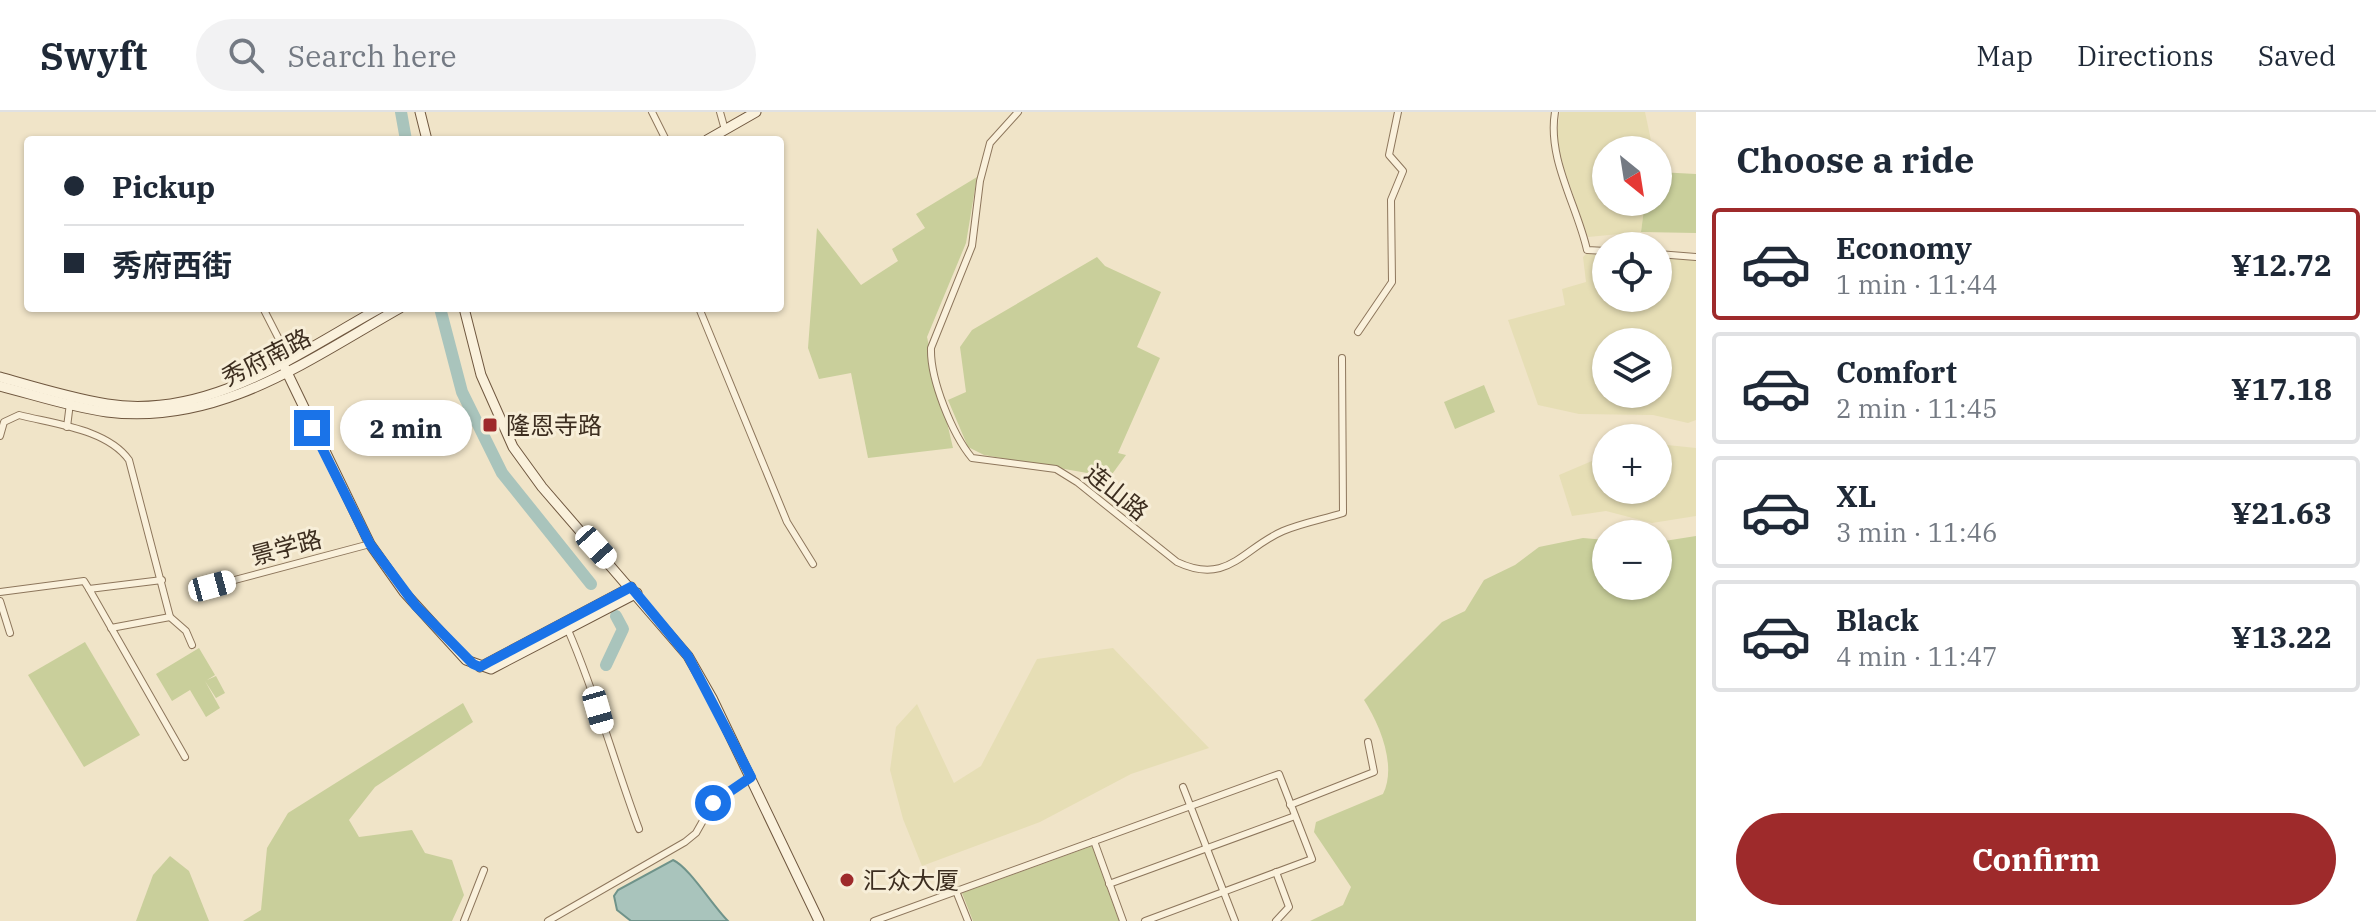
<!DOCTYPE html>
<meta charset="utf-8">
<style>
body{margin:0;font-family:"IBM Plex Serif","Noto Sans SC",serif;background:#f2f2f3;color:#1f2937;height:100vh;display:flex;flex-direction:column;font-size:30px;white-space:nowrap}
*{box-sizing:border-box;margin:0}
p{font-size:26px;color:#747a83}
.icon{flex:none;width:44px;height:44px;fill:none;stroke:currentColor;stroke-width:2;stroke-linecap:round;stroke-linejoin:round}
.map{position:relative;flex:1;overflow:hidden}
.details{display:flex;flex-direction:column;background:#fff;width:680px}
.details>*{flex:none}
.top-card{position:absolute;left:24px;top:24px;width:760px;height:176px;border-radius:8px;box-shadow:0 2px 6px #0004;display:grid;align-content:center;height:176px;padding:0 40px;background:#fff}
.needle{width:52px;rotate:150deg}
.fabs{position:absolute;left:1592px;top:24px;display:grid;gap:16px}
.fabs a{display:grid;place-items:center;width:80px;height:80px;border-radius:50%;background:#fff;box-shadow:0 2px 6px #0004;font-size:40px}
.end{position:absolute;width:36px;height:36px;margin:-18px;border:10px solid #1a73e8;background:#fff;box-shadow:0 0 0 4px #fff}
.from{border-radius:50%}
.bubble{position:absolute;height:56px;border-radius:28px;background:#fff;box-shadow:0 2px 6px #0004;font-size:26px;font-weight:700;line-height:56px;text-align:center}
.car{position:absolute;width:24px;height:48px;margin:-24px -12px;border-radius:10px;box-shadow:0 0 6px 2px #0007;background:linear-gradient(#fff 24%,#345 0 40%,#fff 0 76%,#345 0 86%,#fff 0)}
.top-card b{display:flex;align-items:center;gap:28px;height:76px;font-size:30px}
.top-card b+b{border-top:2px solid #e0e1e3}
.top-card i{width:20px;height:20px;background:#1f2937}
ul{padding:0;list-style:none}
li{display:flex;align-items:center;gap:24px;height:112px;margin:0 16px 12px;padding:0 24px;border:4px solid #e0e1e3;border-radius:8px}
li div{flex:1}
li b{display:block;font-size:30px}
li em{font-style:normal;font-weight:700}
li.active{border-color:#9e2a2b}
li>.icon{width:72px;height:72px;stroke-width:1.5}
h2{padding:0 40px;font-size:36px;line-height:96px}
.cta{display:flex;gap:16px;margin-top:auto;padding:16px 40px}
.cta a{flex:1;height:92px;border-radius:48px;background:#9e2a2b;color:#fff;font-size:32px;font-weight:700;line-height:92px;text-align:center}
header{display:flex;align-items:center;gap:48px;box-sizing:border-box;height:112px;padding:0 40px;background:#fff;border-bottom:2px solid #e0e1e3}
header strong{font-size:38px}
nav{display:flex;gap:44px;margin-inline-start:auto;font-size:28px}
.search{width:560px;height:72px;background:#f2f2f3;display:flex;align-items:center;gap:20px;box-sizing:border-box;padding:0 28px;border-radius:44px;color:#747a83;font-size:30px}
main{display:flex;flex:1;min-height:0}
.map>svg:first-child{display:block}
.farmland{fill:#e6deb5;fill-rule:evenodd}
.green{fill:#c9cf9b}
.water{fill:#a9c4bc;stroke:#6f938a;stroke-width:2}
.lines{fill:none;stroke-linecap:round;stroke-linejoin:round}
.river{stroke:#a9c4bc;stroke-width:12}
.street-casing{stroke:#8d765c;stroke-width:8}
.secondary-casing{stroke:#6f573f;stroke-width:11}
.street{stroke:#faf1dc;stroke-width:6}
.secondary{stroke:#faf1dc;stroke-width:9}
.route{stroke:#1a73e8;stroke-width:10}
.poi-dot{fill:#9e2a2b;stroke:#f7eed8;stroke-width:3}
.labels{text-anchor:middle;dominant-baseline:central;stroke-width:6;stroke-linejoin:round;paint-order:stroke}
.street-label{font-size:24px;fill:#3d2e20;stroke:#f7eed8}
.poi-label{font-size:24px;fill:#3d2e20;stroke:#f7eed8;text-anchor:start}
</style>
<header>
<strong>Swyft</strong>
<div class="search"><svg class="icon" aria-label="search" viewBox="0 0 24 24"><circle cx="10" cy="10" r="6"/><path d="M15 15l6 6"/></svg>Search here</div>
<nav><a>Map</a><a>Directions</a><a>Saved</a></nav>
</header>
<main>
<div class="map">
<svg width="1696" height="809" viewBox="0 0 1696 809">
<rect width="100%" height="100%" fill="#f0e4c8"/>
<g class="farmland">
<path d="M1560 0H1645L1653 38H1606V90H1645L1641 120 1588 125 1561 48 1557 22Z"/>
<path d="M1586 142 1606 143V186H1658V146L1696 148V308L1688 311 1653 303 1579 302 1538 293 1508 208 1565 193 1562 177 1586 170 1583 145ZM1606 230H1658V282H1606Z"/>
<path d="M1658 332 1696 336V404L1652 411 1606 399 1572 404 1559 363 1606 343V378H1658Z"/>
<path d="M1113 536 1209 636 1131 662 1040 710 922 754 903 707 890 658 896 615 917 592 954 671 981 654 1037 547Z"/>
</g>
<g class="green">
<path d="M1658 60 1696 62V121L1641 120 1645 90H1658Z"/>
<path d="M977 65 966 131 927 225 953 336 868 346 851 261 819 267 808 236 817 116 861 173 898 149 892 137 925 116 916 102Z"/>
<path d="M1097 145 1105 154 1161 180 1137 235 1160 246 1118 341 1126 343 1110 365 984 343 968 335 948 288 966 280 960 235 972 218Z"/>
<path d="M1484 273 1495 300 1455 317 1444 290Z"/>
<path d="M1696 424V809H1310L1343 793 1351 775 1314 720 1316 710 1383 682C1397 654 1380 613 1364 588L1442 510 1465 499 1484 468 1515 453 1539 435 1583 426 1606 428V474H1658V430Z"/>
<path d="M85 530 140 623 84 655 28 563Z"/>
<path d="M199 536 215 563 207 568 216 564 225 581 216 586 205 569 220 596 206 605 190 578 172 589 156 562Z"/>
<path d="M463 591 473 610 375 675 349 708 359 725 412 718 425 741 452 748 464 783 452 809H243L261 798 267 736 288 701Z"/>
<path d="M1092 734 1119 809H973L962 781Z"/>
<path d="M170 744 189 759 209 809H136L153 763Z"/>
</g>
<path class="water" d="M673 748C689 755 712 793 728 809H631L617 798 614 784 618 778Z"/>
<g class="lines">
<g class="river">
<path d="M401 0 406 28"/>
<path d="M440 196 462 280 502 361 591 472"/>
<path d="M606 553 623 517 616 504"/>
</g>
<g class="street-casing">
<g id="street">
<path d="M652 0 666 28"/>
<path d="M720 0 725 18"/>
<path d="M1018 0 990 31 980 69 972 134 931 236C930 267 952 322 972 346L1056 357 1077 370 1177 450C1228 474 1243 436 1283 419 1302 411 1324 407 1343 401L1342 246"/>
<path d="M1555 0C1547 47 1577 93 1587 138L1606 139"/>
<path d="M1658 142 1696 145"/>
<path d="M263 196 284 237 282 250"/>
<path d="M699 196 787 410 813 452"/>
<path d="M1358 220 1392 170 1391 88 1403 59 1389 43 1398 0"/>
<path d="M67 315 70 291"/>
<path d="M0 324 4 310 19 303C54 312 107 317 129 348L170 505 186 519 192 533"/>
<path d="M162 468 89 477 185 645"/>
<path d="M212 474 370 432"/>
<path d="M0 480 84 469 89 477"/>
<path d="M0 489 10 521"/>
<path d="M111 516 170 505"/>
<path d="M568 518C596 582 614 650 639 717"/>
<path d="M1183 675 1235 809"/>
<path d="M1290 693 1374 660 1368 630"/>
<path d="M1094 729 1123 809"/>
<path d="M1109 772 1295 704"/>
<path d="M956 779 968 809"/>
<path d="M464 809 484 758"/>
<path d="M548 809 685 730 696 721 713 691 751 665"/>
<path d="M874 809 1279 662 1312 747 1145 809"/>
<path d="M1276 809 1289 795 1276 760"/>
</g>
</g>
<g class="secondary-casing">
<g id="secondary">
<path d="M420 0 427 28"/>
<path d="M707 28 756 0"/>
<path d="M464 196 481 263 513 335 542 375 688 544 712 586 819 809"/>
<path d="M282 250 370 432 404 480 466 548 491 557 637 481"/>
<path d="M0 265C35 275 71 286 107 292 208 308 297 242 380 196"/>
<path d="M0 274C35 283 71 295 107 300 219 314 308 248 400 196"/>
<path d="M480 555 631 475"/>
</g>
</g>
<use href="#street" class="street"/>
<use href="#secondary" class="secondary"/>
</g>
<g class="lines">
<path class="route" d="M312 316 370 432 416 494 473 552 480 555 489 550 631 475 688 544 751 665 713 691"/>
</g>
<g class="poi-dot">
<rect x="482" y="305" width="16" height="16" rx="4"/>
<circle cx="847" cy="768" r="8"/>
</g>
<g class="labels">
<g class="street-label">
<text transform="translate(266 245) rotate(-27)">秀府南路</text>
<text transform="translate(1117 380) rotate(39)">连山路</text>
<text transform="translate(286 435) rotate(-15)">景学路</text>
</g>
<g class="poi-label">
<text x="506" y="313">隆恩寺路</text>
<text x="863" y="768">汇众大厦</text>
</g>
</g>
</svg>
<div class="fabs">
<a><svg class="needle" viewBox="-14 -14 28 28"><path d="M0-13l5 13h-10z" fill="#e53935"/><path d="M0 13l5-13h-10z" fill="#747a83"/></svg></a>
<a><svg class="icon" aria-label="locate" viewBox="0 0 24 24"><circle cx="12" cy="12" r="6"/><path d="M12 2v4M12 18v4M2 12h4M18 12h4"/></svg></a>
<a><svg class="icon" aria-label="layers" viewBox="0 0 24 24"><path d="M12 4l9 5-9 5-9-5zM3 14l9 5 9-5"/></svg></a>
<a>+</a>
<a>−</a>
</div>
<i class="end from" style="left:713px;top:691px"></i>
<i class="end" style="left:312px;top:316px"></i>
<div class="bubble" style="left:340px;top:288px;width:132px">2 min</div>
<i class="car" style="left:596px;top:435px;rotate:138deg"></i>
<i class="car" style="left:212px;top:474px;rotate:75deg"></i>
<i class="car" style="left:598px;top:598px;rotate:164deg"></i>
<div class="top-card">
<b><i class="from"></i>Pickup</b>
<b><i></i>秀府西街</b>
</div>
</div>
<section class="details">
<h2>Choose a ride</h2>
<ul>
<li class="active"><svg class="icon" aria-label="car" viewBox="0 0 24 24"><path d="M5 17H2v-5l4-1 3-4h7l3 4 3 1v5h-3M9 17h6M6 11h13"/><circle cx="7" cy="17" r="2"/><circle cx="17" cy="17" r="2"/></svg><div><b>Economy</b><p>1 min · 11:44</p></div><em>¥12.72</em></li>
<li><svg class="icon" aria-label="car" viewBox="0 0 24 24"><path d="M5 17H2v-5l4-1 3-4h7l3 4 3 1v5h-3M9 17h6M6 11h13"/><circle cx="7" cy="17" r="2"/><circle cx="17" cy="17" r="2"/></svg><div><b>Comfort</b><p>2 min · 11:45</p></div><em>¥17.18</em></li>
<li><svg class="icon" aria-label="car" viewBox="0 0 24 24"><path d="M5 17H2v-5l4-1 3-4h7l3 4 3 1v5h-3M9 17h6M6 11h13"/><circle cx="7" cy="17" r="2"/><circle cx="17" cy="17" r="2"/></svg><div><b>XL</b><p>3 min · 11:46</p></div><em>¥21.63</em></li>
<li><svg class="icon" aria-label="car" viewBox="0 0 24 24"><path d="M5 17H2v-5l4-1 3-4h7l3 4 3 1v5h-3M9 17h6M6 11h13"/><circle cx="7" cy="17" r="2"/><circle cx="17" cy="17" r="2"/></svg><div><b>Black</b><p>4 min · 11:47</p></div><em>¥13.22</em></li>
</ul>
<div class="cta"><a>Confirm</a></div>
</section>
</main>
